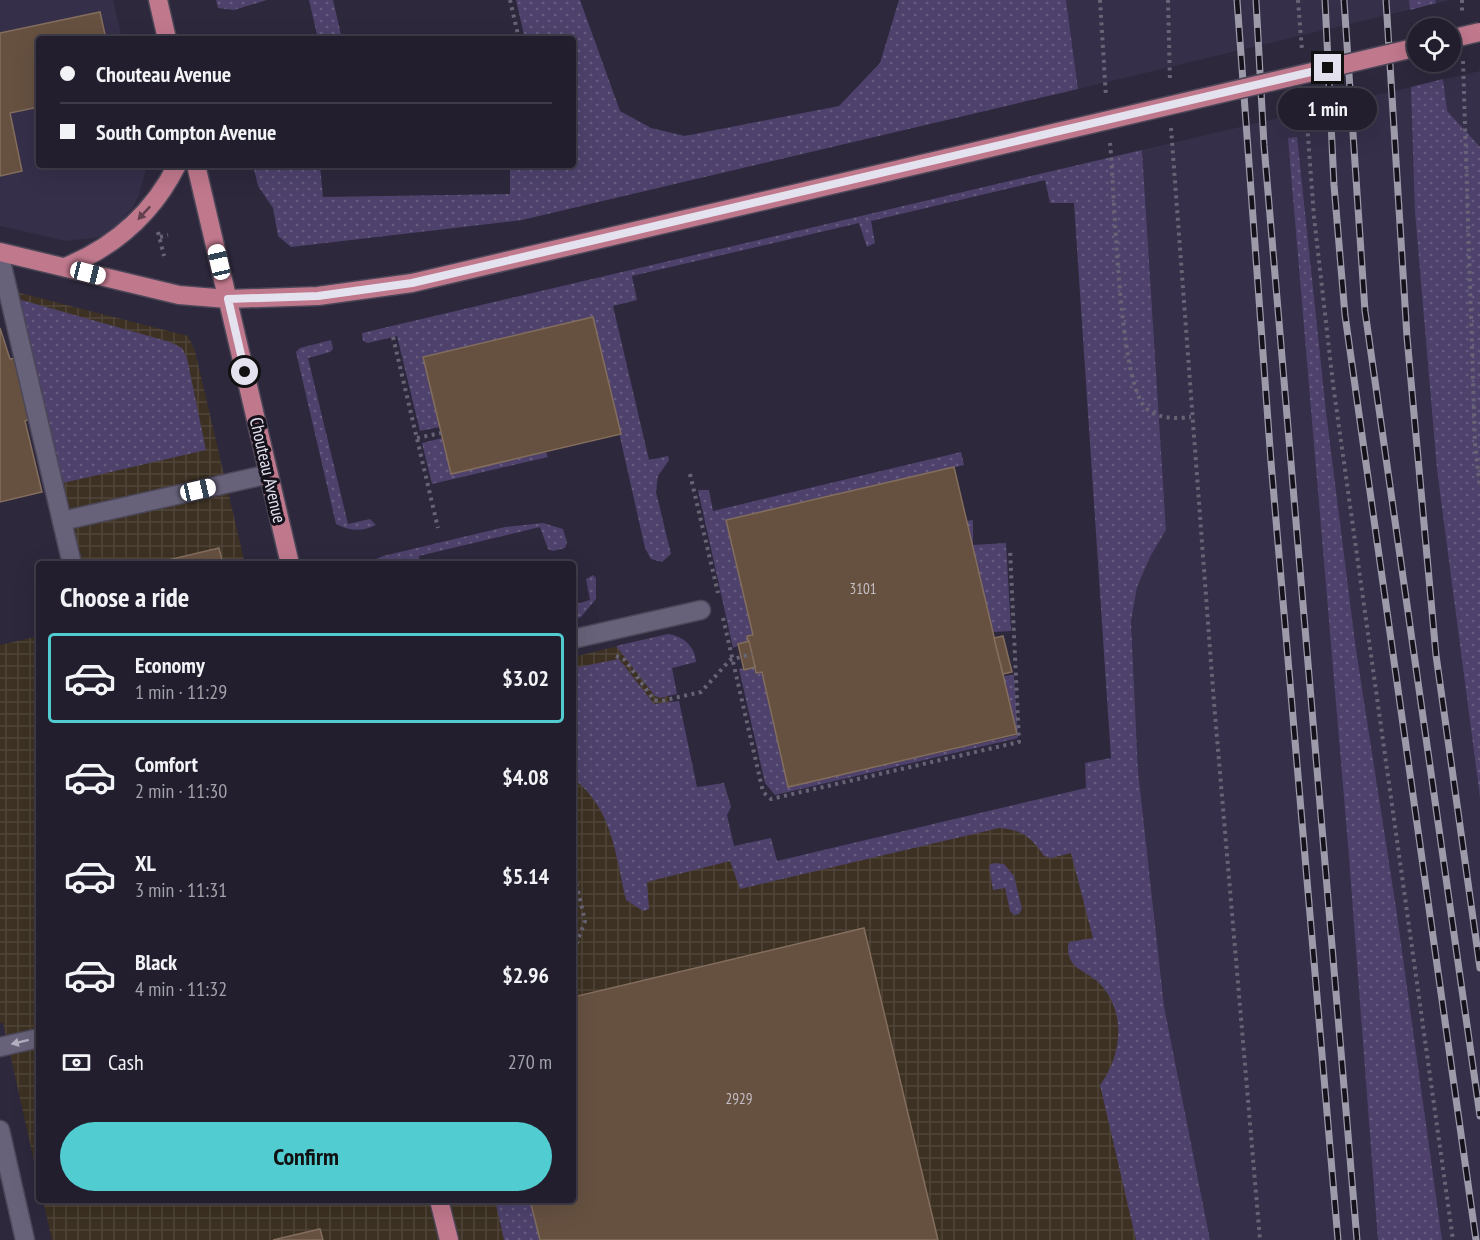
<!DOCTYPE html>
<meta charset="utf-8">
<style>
body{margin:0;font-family:"PT Sans Narrow",sans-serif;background:#2a2735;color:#f1f3f6;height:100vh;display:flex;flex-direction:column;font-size:22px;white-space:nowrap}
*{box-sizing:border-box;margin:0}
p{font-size:20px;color:#a2a2aa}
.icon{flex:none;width:33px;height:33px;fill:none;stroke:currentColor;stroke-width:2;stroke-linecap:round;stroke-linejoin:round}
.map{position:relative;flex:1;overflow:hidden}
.side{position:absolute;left:36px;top:561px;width:540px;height:642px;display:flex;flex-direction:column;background:#221e2d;border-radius:6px;box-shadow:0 6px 24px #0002,0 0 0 2px #3f3c49}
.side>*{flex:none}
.top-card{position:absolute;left:36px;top:36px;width:540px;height:132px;border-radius:6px;box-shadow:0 6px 24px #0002,0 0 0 2px #3f3c49;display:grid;align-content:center;height:132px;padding:0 24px;background:#221e2d}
.controls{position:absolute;left:1407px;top:18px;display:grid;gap:12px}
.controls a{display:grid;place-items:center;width:54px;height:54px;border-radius:50%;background:#221e2d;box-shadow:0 6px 24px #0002,0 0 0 2px #3f3c49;font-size:30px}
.end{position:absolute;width:27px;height:27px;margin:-14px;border:8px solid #e5e2f0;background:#111;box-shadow:0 0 0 3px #111}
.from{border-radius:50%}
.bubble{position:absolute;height:42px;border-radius:21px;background:#221e2d;box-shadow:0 6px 24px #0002,0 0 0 2px #3f3c49;font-size:20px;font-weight:800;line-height:42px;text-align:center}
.car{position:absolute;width:18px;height:36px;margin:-18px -9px;border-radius:8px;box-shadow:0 0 4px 2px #0007;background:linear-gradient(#fff 24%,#345 0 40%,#fff 0 76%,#345 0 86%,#fff 0)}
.top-card b{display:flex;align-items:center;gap:21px;height:57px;font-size:22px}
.top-card b+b{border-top:2px solid #3f3c49}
.top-card i{width:15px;height:15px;background:#f1f3f6}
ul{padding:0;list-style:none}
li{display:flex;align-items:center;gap:18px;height:90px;margin:0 12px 9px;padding:0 12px;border:3px solid transparent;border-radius:6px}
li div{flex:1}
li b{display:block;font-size:22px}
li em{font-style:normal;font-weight:800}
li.on{border-color:#51ccd1}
li>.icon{width:54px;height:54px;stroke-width:1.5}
h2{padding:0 24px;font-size:27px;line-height:72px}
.pay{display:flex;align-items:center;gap:15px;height:66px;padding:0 24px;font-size:22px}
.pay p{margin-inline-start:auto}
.action{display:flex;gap:12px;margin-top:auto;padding:12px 24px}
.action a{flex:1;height:69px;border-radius:36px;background:#51ccd1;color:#111;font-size:24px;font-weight:800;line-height:69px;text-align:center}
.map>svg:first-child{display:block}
.industrial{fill:url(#industrial-grid)}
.built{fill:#362f4a}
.grass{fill:url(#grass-dots)}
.building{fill:#665141;stroke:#836d5c;stroke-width:1.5}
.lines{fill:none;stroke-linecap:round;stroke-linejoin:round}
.minor-casing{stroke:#4c4758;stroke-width:21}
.major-casing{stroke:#4c4758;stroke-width:21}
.path{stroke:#686476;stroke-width:4;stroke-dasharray:3 4.5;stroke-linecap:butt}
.minor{stroke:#676279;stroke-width:18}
.major{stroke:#c0788d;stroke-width:18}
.rail-casing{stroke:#9d9aaa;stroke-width:7}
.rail{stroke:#15121b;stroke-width:4.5;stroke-dasharray:14;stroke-linecap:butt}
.major-bridge-casing{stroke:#4c4758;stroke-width:21;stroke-linecap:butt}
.major-bridge{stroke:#c0788d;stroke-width:18}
.oneway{fill:#62404e}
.oneway2{fill:#b3afc0}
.route{stroke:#e5e2f0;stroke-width:8}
.labels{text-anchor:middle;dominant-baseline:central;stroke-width:6;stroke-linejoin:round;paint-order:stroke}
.number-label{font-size:15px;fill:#c5bec4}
.street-label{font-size:18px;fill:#e5e2f0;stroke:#15121b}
</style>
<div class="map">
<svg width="1480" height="1240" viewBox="0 0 1480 1240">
<defs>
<pattern id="industrial-grid" width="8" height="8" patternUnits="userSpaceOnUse" patternTransform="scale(1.5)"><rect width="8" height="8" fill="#3c3122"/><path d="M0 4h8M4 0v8" fill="none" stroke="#4f4538"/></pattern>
<pattern id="grass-dots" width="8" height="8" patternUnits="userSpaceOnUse" patternTransform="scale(1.5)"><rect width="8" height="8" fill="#4e426c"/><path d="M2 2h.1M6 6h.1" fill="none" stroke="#675d81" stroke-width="1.8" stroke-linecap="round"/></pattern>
</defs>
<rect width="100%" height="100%" fill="#2d283c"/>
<g class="industrial">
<path d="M12 291 188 336 195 351 245 564H78Z"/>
<path d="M39 636V1183L3 1023H0V645Z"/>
<path d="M655 637 692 800 720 794 741 883 1114 796 1154 1240H52L43 1200H573V657Z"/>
</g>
<g class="built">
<path d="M0 0H113L122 39H39V165H147L139 195 132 208 117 226 99 237 66 241 0 226Z"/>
<path d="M1066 0H1450L1078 89Z"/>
<path d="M1480 71V1240H1210L1164 1006 1138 771 1131 622 1137 587 1150 557 1166 530 1142 150Z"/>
</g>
<g class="grass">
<path d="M216 0H267L234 10 218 8Z"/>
<path d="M309 0H333L342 39H318Z"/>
<path d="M516 0H580L620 111 651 128 685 136 839 106 880 63 899 0H1066L1078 89 522 220 291 247 278 236 273 208 258 186 253 165H287L288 168 320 165 323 197 510 194V165H573V39H525Z"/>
<path d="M1409 0H1435L1436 3 1410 10Z"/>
<path d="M1443 79 1447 111 1480 147V797L1437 469 1415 212 1411 87Z"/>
<path d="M1297 137 1326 412 1356 650 1396 908 1442 1240H1378L1348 844 1288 138Z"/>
<path d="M1142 150 1166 530 1150 557 1137 587 1131 622 1138 771 1164 1006 1210 1240H1136L1100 1085C1122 1056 1127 1011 1099 983 1092 976 1084 973 1076 967 1070 962 1066 950 1069 942L1093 938 1071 853 1051 858 1044 856C1032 838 1021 829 999 828L740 889 730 861 647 882 649 909 643 911 626 900C615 853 613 810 573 778V668L619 659 654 704 679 701 697 787 724 783 731 807 727 815 734 846 771 838 777 861 1086 788 1085 763 1111 758 1074 203H1050L1045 180 871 221 875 243 867 247 859 223 632 276 637 300 613 306 649 460 668 456 669 460 658 476 656 492 671 554 662 562 651 559 645 548 593 317 440 427 420 431 397 336 368 343 363 341 362 333Z"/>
<path d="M18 299 170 342 182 348 187 358 206 450 63 483Z"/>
<path d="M331 340 333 349 330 352 308 358 348 524 370 519 376 525C363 532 349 531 336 524L296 352 300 348Z"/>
<path d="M442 438 451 474 546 452 548 457 432 484 422 443Z"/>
<path d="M961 452 964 465 727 520 753 635 748 636 749 641 733 648 698 490H709L713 511Z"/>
<path d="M973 520V545L1006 543 1011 631 993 632 967 521Z"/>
<path d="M543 523 563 529 567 542 565 548 553 551 548 549 540 527 419 556 420 564H365L383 556 505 527Z"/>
<path d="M593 575 596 578V599L581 617 573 620V605L590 600 586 579Z"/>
<path d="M668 634C683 636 695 646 696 662L672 668 677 694 660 698 655 696 616 646Z"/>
<path d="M755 667 756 673 762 672 789 787 1017 735 1003 676 1014 675 1018 738 775 795 765 783 739 669Z"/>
<path d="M994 863 1004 864 1014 876 1022 909 1019 914 1014 915 1010 911 1005 888 993 890 989 865Z"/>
<path d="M495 1200H530L540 1240H504Z"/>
</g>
<g class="building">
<path d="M100 12 106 39H39V107L10 113 22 171 0 176V33Z"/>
<path d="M593 317 621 434 451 474 423 357Z"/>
<path d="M0 328 10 359 16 358 30 419 25 421 42 492 0 502Z"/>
<path d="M954 467 1017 734 788 787 762 672 756 673 755 667 747 636 753 635 726 520Z"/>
<path d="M219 548 223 564H169L168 560Z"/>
<path d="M1003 636 1012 672 1003 674 994 638Z"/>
<path d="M749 641 755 667 744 670 738 644Z"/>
<path d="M864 928 938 1240H540L530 1200H573V997Z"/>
<path d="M320 1229 323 1240H273Z"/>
</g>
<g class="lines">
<g class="minor-casing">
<g id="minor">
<path d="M0 257 72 564"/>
<path d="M62 521 269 474"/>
<path d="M573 639 701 610"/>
<path d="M0 1047 39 1038"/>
<path d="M0 1130 25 1240"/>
</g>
</g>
<g class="major-casing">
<g id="major">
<path d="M158 0 167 39"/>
<path d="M196 165 290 564"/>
<path d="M0 252 179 295 228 299 318 296 412 283 947 158"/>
<path d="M65 267C114 247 153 213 177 165"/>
<path d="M439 1200 449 1240"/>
</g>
</g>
<g class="path">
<path d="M510 0 519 39"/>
<path d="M1100 0 1106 97"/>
<path d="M1168 0 1170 82"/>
<path d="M1298 0 1302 50"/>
<path d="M1462 0V11"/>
<path d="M1463 61 1475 444 1480 488"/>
<path d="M1305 96 1314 217 1333 384 1453 1240"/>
<path d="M1171 128 1214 703 1260 1240"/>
<path d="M1110 143C1115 194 1118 373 1144 406 1155 419 1176 419 1191 417"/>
<path d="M158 232 164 256"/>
<path d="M160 237 168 235"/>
<path d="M393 337 438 528"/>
<path d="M417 438 441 433"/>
<path d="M690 474 718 593"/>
<path d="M723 618 763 792 771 799 1019 742 1010 549"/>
<path d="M616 656 625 660 654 700 661 701 701 692 730 660 752 654"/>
<path d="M573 869 585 921 573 953"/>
<path d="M573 980 576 996"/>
</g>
<use href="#minor" class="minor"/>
<use href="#major" class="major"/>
<g class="rail-casing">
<g id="rail">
<path d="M1237 0 1271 462 1338 1240"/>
<path d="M1256 0 1264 145 1357 1240"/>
<path d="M1325 0 1334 185 1345 315 1476 1240"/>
<path d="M1344 0 1365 311 1480 1116"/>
<path d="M1386 0 1407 337 1436 655 1480 968"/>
</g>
</g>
<use href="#rail" class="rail"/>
<g class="major-bridge-casing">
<g id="major-bridge">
<path d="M1450 39 1480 32"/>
<path d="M947 158 1418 47"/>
</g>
</g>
<use href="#major-bridge" class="major-bridge"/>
</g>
<defs><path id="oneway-solid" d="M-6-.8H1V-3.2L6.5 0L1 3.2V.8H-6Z" transform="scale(1.5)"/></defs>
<use class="oneway" href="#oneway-solid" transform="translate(144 213) rotate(133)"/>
<use class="oneway2" href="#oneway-solid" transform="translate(20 1042) rotate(166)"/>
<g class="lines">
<path class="route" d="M245 372 228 299 318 296 412 283 1328 68"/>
</g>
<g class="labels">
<g class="number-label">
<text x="863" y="588">3101</text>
<text x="739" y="1098">2929</text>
</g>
<g class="street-label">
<text transform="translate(268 470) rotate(77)">Chouteau Avenue</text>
</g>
</g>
</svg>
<div class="controls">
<a><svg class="icon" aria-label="locate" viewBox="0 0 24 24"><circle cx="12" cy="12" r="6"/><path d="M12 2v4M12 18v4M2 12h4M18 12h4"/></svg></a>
</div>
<i class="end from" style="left:245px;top:372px"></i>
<i class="end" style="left:1328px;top:68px"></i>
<div class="bubble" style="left:1278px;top:88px;width:99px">1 min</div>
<i class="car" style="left:219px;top:262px;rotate:347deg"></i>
<i class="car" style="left:88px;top:273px;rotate:104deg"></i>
<i class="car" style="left:198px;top:490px;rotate:77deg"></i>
<div class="top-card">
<b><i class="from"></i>Chouteau Avenue</b>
<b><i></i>South Compton Avenue</b>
</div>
<section class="side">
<h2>Choose a ride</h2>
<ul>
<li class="on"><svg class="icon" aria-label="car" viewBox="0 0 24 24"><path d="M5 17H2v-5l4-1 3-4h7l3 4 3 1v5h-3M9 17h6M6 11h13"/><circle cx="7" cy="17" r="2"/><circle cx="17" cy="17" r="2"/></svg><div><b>Economy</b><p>1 min · 11:29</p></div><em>$3.02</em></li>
<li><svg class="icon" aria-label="car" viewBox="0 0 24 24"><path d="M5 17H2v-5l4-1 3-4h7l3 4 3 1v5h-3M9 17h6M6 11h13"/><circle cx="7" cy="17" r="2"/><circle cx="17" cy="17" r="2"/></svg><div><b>Comfort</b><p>2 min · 11:30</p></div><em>$4.08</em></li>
<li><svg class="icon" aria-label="car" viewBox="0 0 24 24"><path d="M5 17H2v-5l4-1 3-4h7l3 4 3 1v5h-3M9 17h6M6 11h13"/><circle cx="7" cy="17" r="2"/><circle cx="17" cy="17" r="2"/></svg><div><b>XL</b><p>3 min · 11:31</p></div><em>$5.14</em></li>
<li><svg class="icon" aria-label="car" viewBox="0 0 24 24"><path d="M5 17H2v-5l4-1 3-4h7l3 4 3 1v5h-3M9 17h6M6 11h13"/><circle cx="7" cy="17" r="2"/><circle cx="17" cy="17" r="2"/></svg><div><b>Black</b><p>4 min · 11:32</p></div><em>$2.96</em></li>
</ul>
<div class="pay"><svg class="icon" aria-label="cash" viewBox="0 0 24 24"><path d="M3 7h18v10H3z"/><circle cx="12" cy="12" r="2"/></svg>Cash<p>270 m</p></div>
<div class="action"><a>Confirm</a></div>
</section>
</div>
